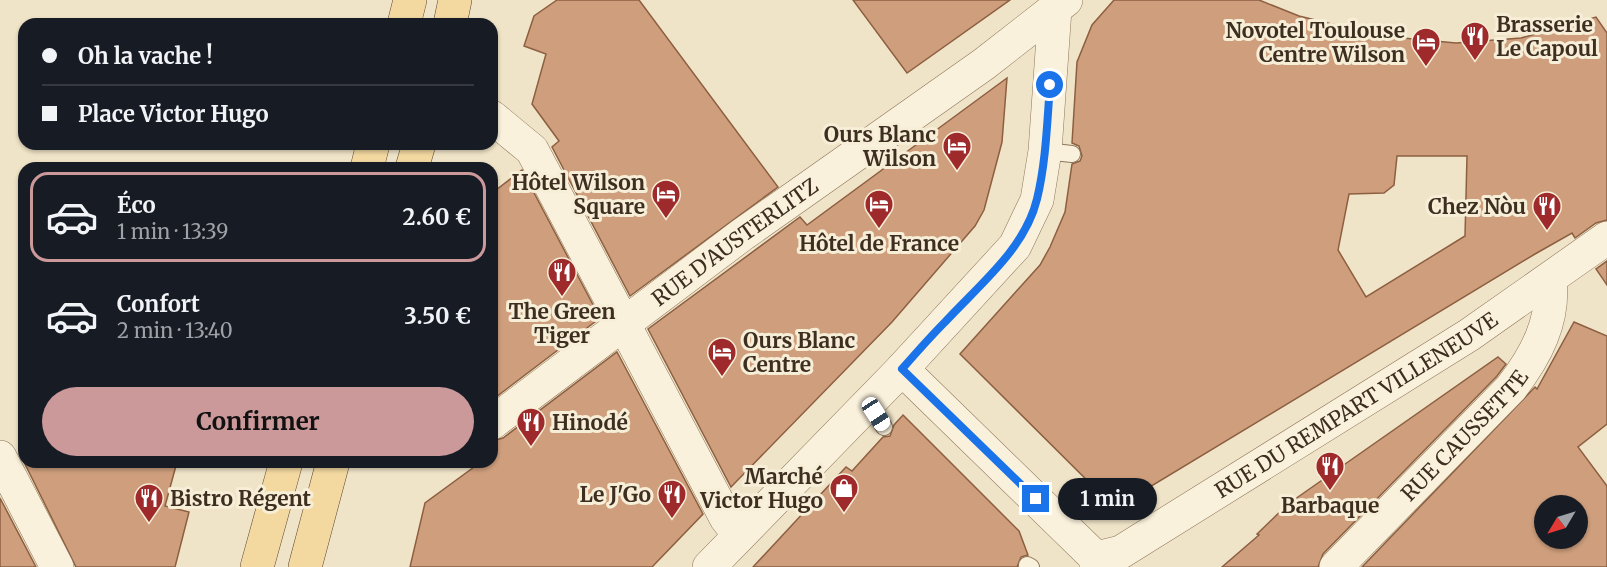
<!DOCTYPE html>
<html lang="fr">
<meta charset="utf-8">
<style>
body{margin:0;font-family:Merriweather,serif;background:#242831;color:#f1f3f6;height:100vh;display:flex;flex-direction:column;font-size:22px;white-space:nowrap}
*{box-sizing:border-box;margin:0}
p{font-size:20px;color:#9ea1a6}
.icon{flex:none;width:33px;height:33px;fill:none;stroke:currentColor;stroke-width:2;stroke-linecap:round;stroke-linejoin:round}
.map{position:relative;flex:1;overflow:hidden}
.drawer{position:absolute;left:18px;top:162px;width:480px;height:306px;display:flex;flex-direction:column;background:#171b24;border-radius:18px;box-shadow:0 2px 4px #0004}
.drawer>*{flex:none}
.guide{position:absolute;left:18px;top:18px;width:480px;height:132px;border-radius:18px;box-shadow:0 2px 4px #0004;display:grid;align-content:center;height:132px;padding:0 24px;background:#171b24}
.needle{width:39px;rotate:232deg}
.fabs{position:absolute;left:1534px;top:495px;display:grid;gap:12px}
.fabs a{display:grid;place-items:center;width:54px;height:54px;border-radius:50%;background:#171b24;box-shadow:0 2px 4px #0004;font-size:30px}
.end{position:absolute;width:27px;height:27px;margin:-14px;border:8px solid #1a73e8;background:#fff;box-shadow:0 0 0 3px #fff}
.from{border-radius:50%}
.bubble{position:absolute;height:42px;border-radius:21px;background:#171b24;box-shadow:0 2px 4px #0004;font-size:20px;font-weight:700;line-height:42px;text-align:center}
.car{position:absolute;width:18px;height:36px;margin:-18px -9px;border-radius:8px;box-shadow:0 0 4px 2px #0007;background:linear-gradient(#fff 24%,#345 0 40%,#fff 0 76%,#345 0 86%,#fff 0)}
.guide b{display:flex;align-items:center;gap:21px;height:57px;font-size:22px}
.guide b+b{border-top:2px solid #363941}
.guide i{width:15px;height:15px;background:#f1f3f6}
ul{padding:10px 0 0;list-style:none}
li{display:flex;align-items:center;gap:18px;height:90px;margin:0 12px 9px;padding:0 12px;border:3px solid transparent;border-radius:18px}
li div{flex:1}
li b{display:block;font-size:22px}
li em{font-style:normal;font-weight:700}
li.on{border-color:#cc999b}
li>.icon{width:54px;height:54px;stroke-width:1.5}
.button{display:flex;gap:12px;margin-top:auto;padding:12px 24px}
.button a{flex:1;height:69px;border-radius:36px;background:#cc999b;color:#111;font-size:24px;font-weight:700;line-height:69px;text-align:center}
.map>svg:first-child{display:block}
.building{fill:#cf9f7d;stroke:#8d5f41;stroke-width:1.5;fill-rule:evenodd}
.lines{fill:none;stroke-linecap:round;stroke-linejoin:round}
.lane-casing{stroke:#8d765c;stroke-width:18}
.street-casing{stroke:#8d765c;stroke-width:34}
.primary-casing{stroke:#5b4430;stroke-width:34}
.lane{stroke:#faf1dc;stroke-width:16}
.street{stroke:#faf1dc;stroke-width:33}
.primary{stroke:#f3d9a0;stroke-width:33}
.route{stroke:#1a73e8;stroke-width:8}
.labels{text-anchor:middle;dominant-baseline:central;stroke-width:6;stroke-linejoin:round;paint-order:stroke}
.poi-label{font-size:21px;font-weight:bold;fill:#3d2e20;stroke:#f7eed8;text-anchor:end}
.street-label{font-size:21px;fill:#3d2e20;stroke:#f7eed8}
</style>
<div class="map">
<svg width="1607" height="567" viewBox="0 0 1607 567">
<rect width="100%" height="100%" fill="#f0e4c8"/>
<g class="building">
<path d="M557 0H639L778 187 630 296 552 147 559 141 532 104 546 54 524 46 534 16Z"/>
<path d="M853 0H1010L907 73Z"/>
<path d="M1114 0H1259L1299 16 1352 29 1403 38 1456 43 1521 38 1596 17 1607 33V220L1596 223 1575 238 1572 233 1535 254 1115 508 960 354 1040 265 1050 247 1065 212 1072 164 1080 161 1082 156 1079 146 1072 143 1077 62 1092 25ZM1397 156H1467L1465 236 1366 297 1338 250 1349 194 1384 193 1394 185Z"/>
<path d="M1007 78 1002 142 984 210 975 226 892 322 731 487 648 329 800 217 807 225Z"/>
<path d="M522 170 600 318 492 400V193Z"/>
<path d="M1607 261V285L1596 269Z"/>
<path d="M1574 322 1607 336V424L1578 447 1607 486V567H1362L1535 387 1537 389ZM1545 506H1578V538H1545Z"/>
<path d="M617 352 703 514 652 567H410L425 503 481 462H492V441L503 438Z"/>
<path d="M1498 357 1506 364 1497 376 1323 554 1318 567H1222L1259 535 1257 534 1288 504Z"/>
<path d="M903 415 1019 531 1028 555 1021 557 1017 567H753L846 467 852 471 883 437 890 436 894 425Z"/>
<path d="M24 462H177L165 506 189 512 175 567H76Z"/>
<path d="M0 498 36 567H0Z"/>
</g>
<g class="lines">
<g class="lane-casing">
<g id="lane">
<path d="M1045 151 1072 154"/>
<path d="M874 397 876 414 884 427"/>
<path d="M1027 565 1031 567"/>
</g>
</g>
<g class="street-casing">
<g id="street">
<path d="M492 117 532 150 726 518 739 535"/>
<path d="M902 369 1096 558V567"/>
<path id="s1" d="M492 423 743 234 984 64 1066 0"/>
<path d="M0 457 57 567"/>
<path id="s2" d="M1096 558 1121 552 1469 335 1607 238"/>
<path d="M709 567 902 369 1015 246 1037 200 1045 151 1055 9"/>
<path id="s3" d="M1336 567 1511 388C1536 356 1555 320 1550 279"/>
</g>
</g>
<g class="primary-casing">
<g id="primary">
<path d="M404 24 410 0"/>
<path d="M450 24 455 0"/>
<path d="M367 168 373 144"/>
<path d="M412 168 419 144"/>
<path d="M257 567 286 462"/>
<path d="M305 567 333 462"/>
</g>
</g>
<use href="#lane" class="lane"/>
<use href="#street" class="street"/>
<use href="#primary" class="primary"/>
</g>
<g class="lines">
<path class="route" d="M1036 499 902 369C916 353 930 337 945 322 979 285 1025 249 1037 199 1046 162 1047 123 1050 85"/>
</g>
<defs>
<g id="restaurant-pin" transform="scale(1.5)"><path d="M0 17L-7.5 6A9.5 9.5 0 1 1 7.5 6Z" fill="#9e2a2b" stroke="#f7eed8"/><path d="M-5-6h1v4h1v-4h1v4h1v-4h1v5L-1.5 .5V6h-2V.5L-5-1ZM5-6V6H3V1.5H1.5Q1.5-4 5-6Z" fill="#fff"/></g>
<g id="hotel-pin" transform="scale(1.5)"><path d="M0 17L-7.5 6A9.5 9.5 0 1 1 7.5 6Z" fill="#9e2a2b" stroke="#f7eed8"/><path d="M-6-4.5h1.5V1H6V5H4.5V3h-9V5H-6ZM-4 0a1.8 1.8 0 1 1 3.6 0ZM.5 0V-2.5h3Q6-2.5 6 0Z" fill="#fff"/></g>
<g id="shop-pin" transform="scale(1.5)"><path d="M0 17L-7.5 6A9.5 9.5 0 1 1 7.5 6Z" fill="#9e2a2b" stroke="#f7eed8"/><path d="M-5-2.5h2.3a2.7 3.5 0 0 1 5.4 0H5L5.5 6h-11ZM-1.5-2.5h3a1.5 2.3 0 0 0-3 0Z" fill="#fff"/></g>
</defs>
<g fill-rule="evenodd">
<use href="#restaurant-pin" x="1475" y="36"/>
<use href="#hotel-pin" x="1426" y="42"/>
<use href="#hotel-pin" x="957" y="146"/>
<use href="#hotel-pin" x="666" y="194"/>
<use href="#hotel-pin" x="879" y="204"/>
<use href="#restaurant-pin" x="1547" y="206"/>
<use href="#restaurant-pin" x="562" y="272"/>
<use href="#hotel-pin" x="722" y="352"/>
<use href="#restaurant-pin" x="531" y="422"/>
<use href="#restaurant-pin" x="1330" y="466"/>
<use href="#shop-pin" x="844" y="488"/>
<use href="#restaurant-pin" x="672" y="494"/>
<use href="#restaurant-pin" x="149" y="498"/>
</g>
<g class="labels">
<g class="poi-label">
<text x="1496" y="24" text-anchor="start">Brasserie<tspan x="1496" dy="24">Le Capoul</tspan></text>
<text x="1405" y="30">Novotel Toulouse<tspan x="1405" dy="24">Centre Wilson</tspan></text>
<text x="936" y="134">Ours Blanc<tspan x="936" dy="24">Wilson</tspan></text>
<text x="645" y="182">Hôtel Wilson<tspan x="645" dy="24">Square</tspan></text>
<text x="1526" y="206">Chez Nòu</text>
<text x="879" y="243" text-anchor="middle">Hôtel de France</text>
<text x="562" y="311" text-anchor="middle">The Green<tspan x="562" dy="24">Tiger</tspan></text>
<text x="743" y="340" text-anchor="start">Ours Blanc<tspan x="743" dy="24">Centre</tspan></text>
<text x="552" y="422" text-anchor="start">Hinodé</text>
<text x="823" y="476">Marché<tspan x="823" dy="24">Victor Hugo</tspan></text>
<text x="651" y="494">Le J'Go</text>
<text x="170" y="498" text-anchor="start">Bistro Régent</text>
<text x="1330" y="505" text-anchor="middle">Barbaque</text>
</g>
<g class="street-label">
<text stroke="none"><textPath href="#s1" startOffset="303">RUE D'AUSTERLITZ</textPath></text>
<text stroke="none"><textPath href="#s2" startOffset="303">RUE DU REMPART VILLENEUVE</textPath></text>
<text stroke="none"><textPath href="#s3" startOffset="184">RUE CAUSSETTE</textPath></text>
</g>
</g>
</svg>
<div class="fabs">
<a><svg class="needle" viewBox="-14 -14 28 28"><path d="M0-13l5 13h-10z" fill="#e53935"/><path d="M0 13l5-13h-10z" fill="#9ea1a6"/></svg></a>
</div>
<i class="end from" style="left:1050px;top:85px"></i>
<i class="end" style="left:1036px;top:499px"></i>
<div class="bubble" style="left:1058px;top:478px;width:99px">1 min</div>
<i class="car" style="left:876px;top:414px;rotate:147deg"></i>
<div class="guide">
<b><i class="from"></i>Oh la vache !</b>
<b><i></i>Place Victor Hugo</b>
</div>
<section class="drawer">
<ul>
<li class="on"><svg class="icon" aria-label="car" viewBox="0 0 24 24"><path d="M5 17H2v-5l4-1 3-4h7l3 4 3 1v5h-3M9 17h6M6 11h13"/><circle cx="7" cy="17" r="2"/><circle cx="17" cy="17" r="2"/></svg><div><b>Éco</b><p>1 min · 13:39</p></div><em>2.60 €</em></li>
<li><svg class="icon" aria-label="car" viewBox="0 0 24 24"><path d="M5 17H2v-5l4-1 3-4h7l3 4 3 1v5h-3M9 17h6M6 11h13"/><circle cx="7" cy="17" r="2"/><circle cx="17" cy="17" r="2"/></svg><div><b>Confort</b><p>2 min · 13:40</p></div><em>3.50 €</em></li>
</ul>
<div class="button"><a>Confirmer</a></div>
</section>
</div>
